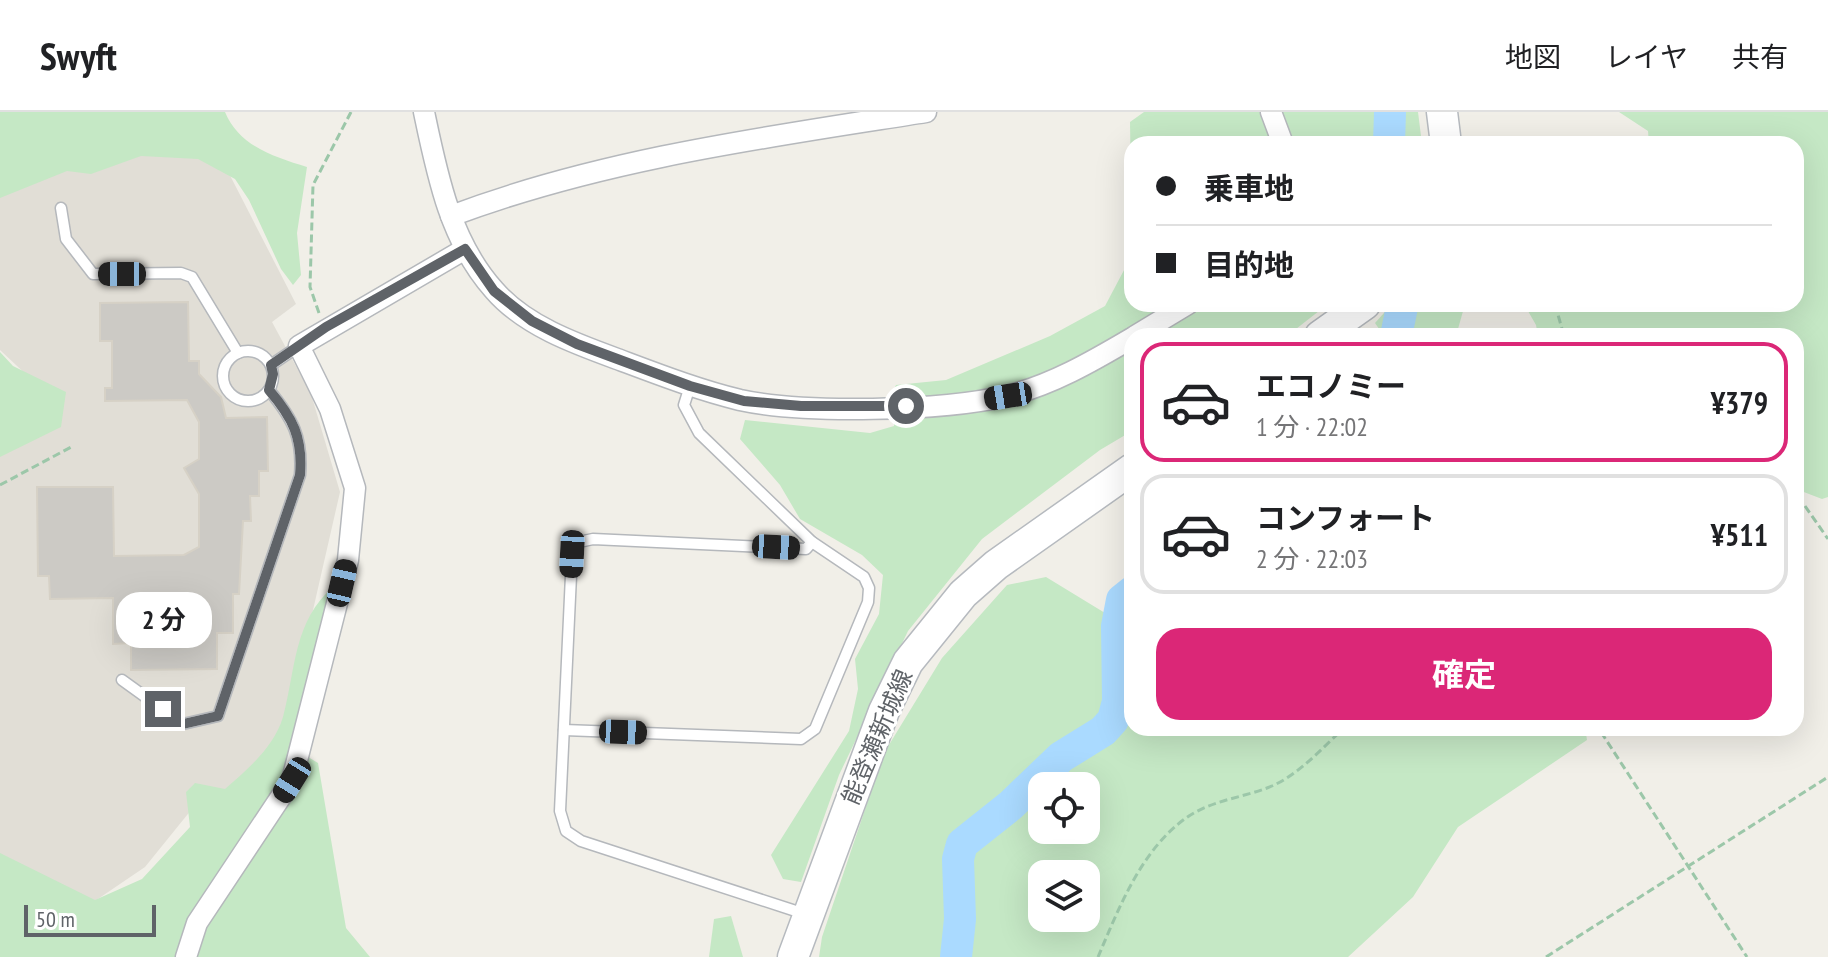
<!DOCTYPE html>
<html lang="ja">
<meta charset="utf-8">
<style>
body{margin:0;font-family:"PT Sans Narrow","Noto Sans JP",sans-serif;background:#f6f6f6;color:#202124;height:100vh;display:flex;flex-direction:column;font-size:30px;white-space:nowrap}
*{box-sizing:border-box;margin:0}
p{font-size:26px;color:#757577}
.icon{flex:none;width:44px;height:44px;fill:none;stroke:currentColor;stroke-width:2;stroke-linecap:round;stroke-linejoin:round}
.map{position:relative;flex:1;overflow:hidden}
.drawer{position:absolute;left:1124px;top:216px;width:680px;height:408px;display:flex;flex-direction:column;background:#fff;border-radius:24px;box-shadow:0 8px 32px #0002}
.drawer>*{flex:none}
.guide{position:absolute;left:1124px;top:24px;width:680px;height:176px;border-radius:24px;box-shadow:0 8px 32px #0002;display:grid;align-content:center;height:176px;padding:0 32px;background:#fff}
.buttons{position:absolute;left:1028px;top:660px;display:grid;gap:16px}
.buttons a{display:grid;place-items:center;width:72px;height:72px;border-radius:16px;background:#fff;box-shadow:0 8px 32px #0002;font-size:40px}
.scale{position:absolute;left:24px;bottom:20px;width:132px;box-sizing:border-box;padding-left:8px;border:4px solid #5f6368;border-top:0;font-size:22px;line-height:28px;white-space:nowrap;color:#5f6368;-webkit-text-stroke:6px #fff;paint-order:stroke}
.end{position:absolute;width:36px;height:36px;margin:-18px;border:10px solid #5f6368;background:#fff;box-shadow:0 0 0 4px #fff}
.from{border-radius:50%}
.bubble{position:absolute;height:56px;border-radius:24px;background:#fff;box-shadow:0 8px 32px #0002;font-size:26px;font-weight:700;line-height:56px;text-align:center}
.car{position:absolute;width:24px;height:48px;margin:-24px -12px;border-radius:10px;box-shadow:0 0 6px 2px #0007;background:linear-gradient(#222 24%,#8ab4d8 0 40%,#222 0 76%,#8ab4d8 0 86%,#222 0)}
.guide b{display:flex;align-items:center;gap:28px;height:76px;font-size:30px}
.guide b+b{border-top:2px solid #e0e0e0}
.guide i{width:20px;height:20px;background:#202124}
ul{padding:14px 0 0;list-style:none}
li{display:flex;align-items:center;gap:24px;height:120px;margin:0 16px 12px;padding:0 16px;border:4px solid #e0e0e0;border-radius:24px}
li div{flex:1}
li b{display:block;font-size:30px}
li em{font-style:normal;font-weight:700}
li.on{border-color:#db2777}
li>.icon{width:72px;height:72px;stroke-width:1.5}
.primary-button{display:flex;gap:16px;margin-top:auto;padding:16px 32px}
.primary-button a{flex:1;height:92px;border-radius:24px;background:#db2777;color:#fff;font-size:32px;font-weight:700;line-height:92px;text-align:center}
header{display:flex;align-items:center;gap:48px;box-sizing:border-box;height:112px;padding:0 40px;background:#fff;border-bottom:2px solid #e0e0e0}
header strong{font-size:38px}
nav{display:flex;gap:44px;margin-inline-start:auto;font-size:28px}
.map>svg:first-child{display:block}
.education{fill:#e1ded6}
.green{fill:#c5e8c5;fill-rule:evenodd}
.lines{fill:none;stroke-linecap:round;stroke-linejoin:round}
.river{stroke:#aadaff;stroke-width:32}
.building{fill:#cccac5;stroke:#d6d1c6;stroke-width:2}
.service-casing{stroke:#b5b8bc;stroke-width:13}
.minor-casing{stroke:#b5b8bc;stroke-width:23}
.secondary-casing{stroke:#b6babf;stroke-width:33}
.path{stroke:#9cc7a9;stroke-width:3;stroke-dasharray:8 4;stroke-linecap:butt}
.service{stroke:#fff;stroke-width:10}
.minor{stroke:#fff;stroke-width:20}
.secondary{stroke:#fff;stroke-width:30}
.route{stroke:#5f6368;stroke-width:10}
.labels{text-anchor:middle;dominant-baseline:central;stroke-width:6;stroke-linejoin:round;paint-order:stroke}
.street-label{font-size:24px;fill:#5f6368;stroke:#fff}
</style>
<header>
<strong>Swyft</strong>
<nav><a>地図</a><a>レイヤ</a><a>共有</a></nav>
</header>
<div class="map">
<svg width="1828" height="845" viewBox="0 0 1828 845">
<rect width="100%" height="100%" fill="#f1efe8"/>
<path class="education" d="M204 23 218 40 296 192 272 210 311 282 340 380 284 625 238 676 200 687 145 755 89 793 0 750V336L48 283 0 238V84L72 54Z"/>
<g class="green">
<path d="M0 0H225C239 34 274 45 307 55L297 121 301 163 293 173 281 157 249 88 235 67 198 47 141 44 91 62 67 59 0 86Z"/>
<path d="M1144 0H1418L1422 32H1132V192H1328L1287 224H1132V319L1100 338 982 427 908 519 839 663 801 770 783 767 771 743 849 619 858 577 855 547 879 502 883 463 862 443 800 407 780 373 740 327 745 308 870 321 894 314 893 279 896 273 946 268 1050 224 1105 194 1132 143 1130 10Z"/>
<path d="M1619 0H1828V385L1822 387 1796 377V224H1538L1536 213 1524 192H1796V32H1649L1648 19Z"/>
<path d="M1392 192H1465L1456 224H1384L1375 211Z"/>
<path d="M0 240 13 254 66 280 61 315 0 345Z"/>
<path d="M1046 465 1105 501 1132 499V616H1585L1587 628 1458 715 1413 785 1348 845H819L822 825 884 641 942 546 1007 473ZM1042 674H1086V718H1042ZM1042 762H1086V806H1042Z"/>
<path d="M334 474 295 637 318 651 346 816 370 845H0V741L95 788 142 767 190 715 186 680 195 671 225 677C248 657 274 635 283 605 296 557 293 509 334 474Z"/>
<path d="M731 804 743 845H709L714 807Z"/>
</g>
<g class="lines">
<g class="river">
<path d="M1389 32 1390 0"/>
<path d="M1396 224 1402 195"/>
<path d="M956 845 960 807 958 747 962 732 1011 693 1061 645 1103 619 1113 608 1118 589 1117 514 1122 488 1132 480"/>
</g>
</g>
<path class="building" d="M188 190 189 249H199V262L221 285 226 306 267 305 268 359H259V384H250L251 409H243L239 482H233V521H217V557L131 558V531L113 532V486L50 487 49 464H38L37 375H113L114 444 184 443 199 435V382L184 356 199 347V310L187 288 105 289V276H112V229H100V191Z"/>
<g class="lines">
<g class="service-casing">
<g id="service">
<path d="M61 96 66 127 93 162 181 161 192 165 238 241"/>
<circle cx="248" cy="264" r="25"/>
<path d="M271 253 299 234"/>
<path d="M122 568 183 612 218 604 300 363C303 326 293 307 269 278"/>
<path d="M564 618 801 627 815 617 868 490 869 476 864 465 812 430 699 321 684 293 690 274"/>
<path d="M805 802 581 729 566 719 560 699 572 442 579 430 593 427 806 437 812 430"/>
</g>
</g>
<g class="minor-casing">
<g id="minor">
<path d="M424 0C437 62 450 129 494 178 525 214 576 232 620 248 660 263 699 278 740 288 804 302 942 299 1006 284 1050 274 1093 249 1132 226"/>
<path d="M1271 0 1283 32"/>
<path d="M451 104C602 47 767 25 926 0"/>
<path d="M1135 224 1188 192"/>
<path d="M186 845 197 811 292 668 348 448 355 376 330 297 299 234 465 137"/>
</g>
</g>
<g class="secondary-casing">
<g id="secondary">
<path d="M1442 0 1446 32"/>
<path d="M1320 224 1365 192"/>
<path d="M793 845 884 599 908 550 963 482 996 453 1132 357"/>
</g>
</g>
<g class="path">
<path d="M1555 192 1564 224"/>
<path d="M319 201 310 175 313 73 351 0"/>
<path d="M0 373 73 334"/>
<path d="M1805 394 1828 427"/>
<path d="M1601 620 1747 845"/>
<path d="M1098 845C1119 796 1141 738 1186 706 1210 689 1240 686 1267 676 1297 665 1321 637 1344 616"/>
<path d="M1546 845 1828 665"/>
</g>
<use href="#service" class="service"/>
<use href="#minor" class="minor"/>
<use href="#secondary" class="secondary"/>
</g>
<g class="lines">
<path class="route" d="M163 597 183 612 218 604 300 363C303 326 293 306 269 278L273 262 271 253 326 215 465 137 494 179 532 209 577 232 690 274 744 289 801 294H906"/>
</g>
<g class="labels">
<g class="street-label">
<text transform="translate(877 625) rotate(-67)">能登瀬新城線</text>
</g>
</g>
</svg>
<div class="buttons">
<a><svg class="icon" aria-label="locate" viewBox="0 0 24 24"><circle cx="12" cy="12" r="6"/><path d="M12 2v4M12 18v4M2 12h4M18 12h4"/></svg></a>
<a><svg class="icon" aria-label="layers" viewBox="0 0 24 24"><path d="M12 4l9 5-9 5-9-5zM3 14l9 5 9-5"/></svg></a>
</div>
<div class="scale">50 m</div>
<i class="end from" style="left:906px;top:294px"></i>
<i class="end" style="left:163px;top:597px"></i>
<div class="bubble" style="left:116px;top:480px;width:96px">2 分</div>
<i class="car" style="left:122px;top:162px;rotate:270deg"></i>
<i class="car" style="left:1008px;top:284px;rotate:261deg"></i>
<i class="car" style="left:776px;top:435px;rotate:93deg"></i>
<i class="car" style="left:572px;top:442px;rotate:183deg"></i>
<i class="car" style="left:342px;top:471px;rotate:13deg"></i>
<i class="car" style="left:623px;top:620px;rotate:92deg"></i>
<i class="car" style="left:292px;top:668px;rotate:212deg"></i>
<div class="guide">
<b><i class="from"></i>乗車地</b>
<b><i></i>目的地</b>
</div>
<section class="drawer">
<ul>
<li class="on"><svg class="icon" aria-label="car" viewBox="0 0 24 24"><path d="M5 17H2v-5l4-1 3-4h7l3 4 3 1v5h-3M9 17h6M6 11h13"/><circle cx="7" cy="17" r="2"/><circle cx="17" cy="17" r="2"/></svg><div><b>エコノミー</b><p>1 分 · 22:02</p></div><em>¥379</em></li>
<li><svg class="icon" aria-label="car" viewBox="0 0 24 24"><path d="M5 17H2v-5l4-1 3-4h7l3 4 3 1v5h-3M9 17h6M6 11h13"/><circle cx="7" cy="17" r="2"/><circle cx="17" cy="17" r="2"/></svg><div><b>コンフォート</b><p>2 分 · 22:03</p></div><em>¥511</em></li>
</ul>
<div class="primary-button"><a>確定</a></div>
</section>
</div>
